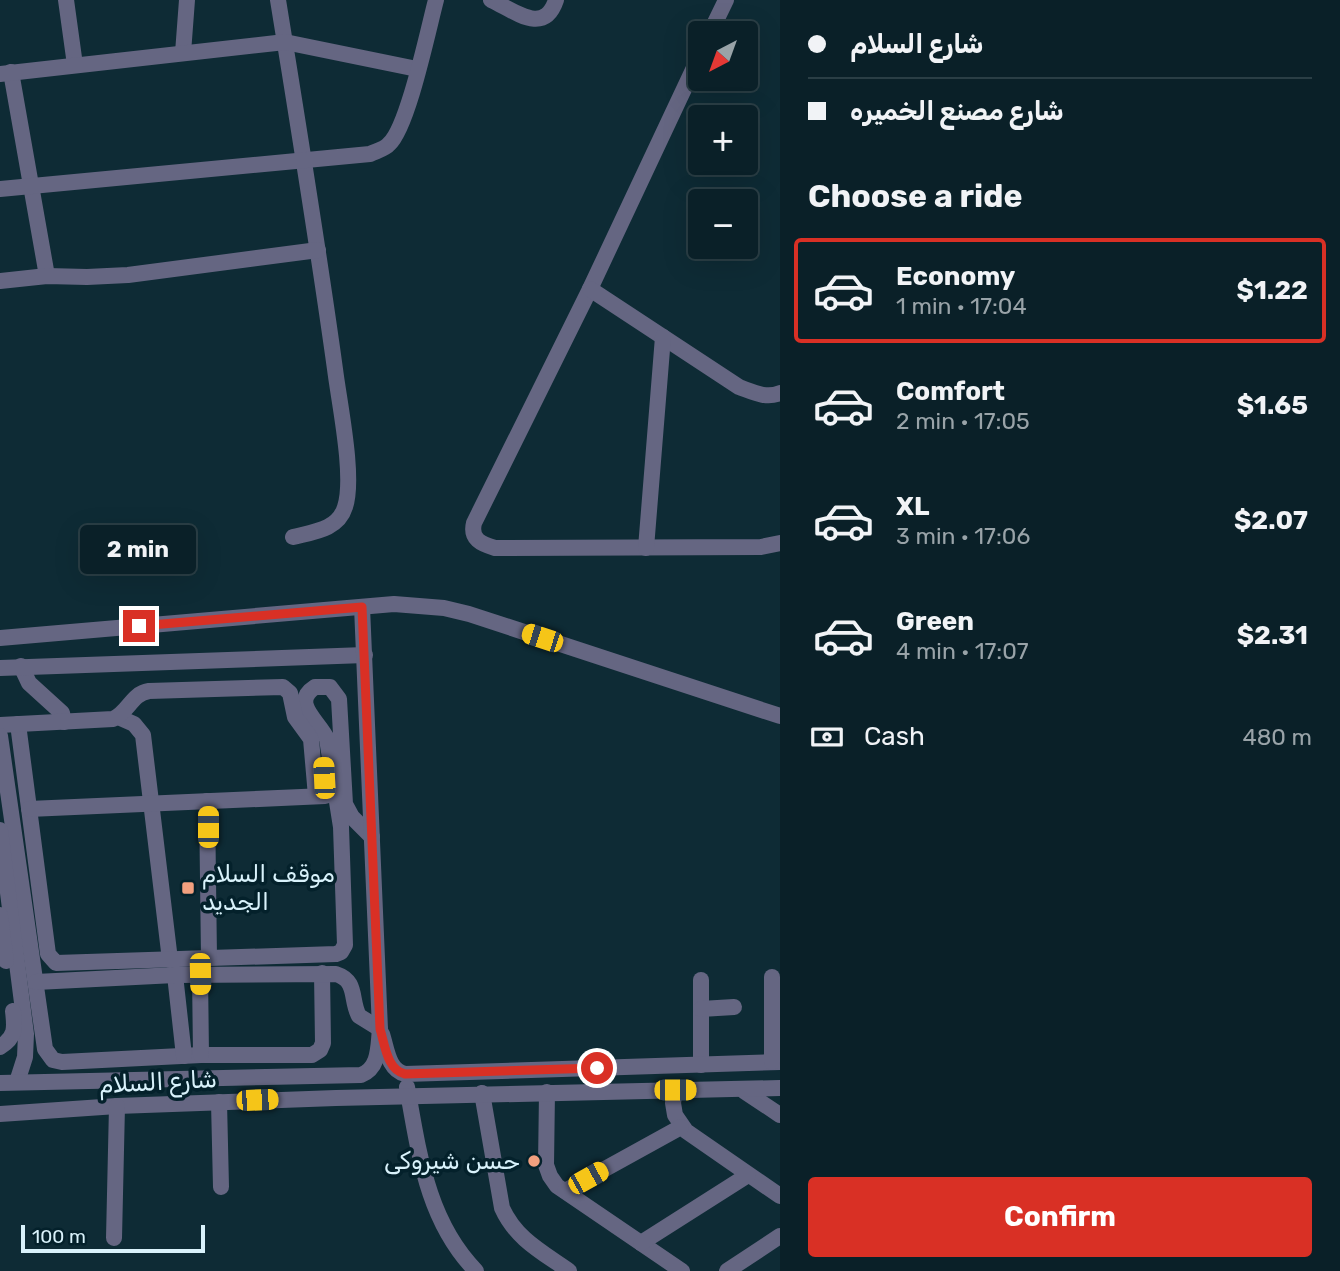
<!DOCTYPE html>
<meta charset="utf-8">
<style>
body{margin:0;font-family:Rubik,Cairo,sans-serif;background:#132830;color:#f1f3f6;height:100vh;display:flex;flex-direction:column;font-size:26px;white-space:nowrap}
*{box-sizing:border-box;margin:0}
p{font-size:23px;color:#99a3a8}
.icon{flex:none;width:38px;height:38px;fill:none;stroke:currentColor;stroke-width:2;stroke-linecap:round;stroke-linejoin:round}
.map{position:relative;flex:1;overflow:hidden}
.details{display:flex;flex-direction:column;background:#0a2028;width:560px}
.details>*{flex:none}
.guide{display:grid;align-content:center;height:154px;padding:0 28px;background:#0a2028}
.needle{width:46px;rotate:221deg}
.fabs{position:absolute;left:688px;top:21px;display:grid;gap:14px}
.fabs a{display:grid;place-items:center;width:70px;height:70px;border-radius:7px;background:#0a2028;box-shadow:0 7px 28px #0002,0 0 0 2px #2a3e45;font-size:35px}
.scale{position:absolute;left:21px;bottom:18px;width:184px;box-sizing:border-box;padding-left:7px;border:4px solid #d9f2fb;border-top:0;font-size:19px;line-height:24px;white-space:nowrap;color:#d9f2fb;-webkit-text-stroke:5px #04212b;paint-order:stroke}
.end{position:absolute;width:32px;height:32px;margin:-16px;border:9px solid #d93025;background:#fff;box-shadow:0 0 0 4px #fff}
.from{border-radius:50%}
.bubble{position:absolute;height:49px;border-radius:7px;background:#0a2028;box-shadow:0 7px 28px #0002,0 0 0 2px #2a3e45;font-size:23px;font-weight:700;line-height:49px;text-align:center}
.car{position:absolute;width:21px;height:42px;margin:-21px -10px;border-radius:9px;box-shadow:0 0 5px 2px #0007;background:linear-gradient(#f5c518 24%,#345 0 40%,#f5c518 0 76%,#345 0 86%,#f5c518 0)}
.guide b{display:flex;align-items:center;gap:24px;height:66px;font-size:26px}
.guide b+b{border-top:2px solid #2a3e45}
.guide i{width:18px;height:18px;background:#f1f3f6}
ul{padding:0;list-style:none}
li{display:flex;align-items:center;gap:21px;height:105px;margin:0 14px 10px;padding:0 14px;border:4px solid transparent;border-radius:7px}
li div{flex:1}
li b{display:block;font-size:26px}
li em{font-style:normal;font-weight:700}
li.on{border-color:#d93025}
li>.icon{width:63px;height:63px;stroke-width:1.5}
h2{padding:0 28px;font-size:32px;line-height:84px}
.pay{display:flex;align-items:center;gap:18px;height:77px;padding:0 28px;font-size:26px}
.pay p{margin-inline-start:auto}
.primary-button{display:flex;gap:14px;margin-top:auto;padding:14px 28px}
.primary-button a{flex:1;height:80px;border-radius:7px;background:#d93025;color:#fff;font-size:28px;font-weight:700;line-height:80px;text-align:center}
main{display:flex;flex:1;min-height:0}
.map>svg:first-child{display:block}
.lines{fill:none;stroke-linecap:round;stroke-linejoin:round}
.minor{stroke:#656682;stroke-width:16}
.route{stroke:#d93025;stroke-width:9}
.poi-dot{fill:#f2a07f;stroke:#04212b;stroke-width:2.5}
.labels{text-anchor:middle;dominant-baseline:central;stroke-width:7;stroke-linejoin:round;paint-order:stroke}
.poi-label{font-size:24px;fill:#d9f2fb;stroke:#04212b;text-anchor:start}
.street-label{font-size:24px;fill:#d9f2fb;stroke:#04212b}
</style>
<main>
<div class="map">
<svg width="780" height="1271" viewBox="0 0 780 1271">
<rect width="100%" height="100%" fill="#0e2b35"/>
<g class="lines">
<g class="minor">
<path d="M66 0 75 65"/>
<path d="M278 0C298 123 318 246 335 369 339 402 355 477 345 507 338 530 313 532 293 537"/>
<path d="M491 0C515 11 544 36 556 0"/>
<path d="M710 33 726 0"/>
<path d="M183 53 187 0"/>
<path d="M700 55 590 289 474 523C470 539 481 544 495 548L761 547 780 543"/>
<path d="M11 72 47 276"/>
<path d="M0 74 285 42 417 69"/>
<path d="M0 189 370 154C376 151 385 149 389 144 408 127 428 30 436 0"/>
<path d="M0 281 47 276 87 277 128 275 318 250"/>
<path d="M590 289 739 387C753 392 766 399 780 393"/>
<path d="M646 548 663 337"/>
<path d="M0 638 394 604 444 608 469 614 780 716"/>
<path d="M21 666 29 683 62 713 64 722"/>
<path d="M0 668 365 655"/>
<path d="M118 717 134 724 143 735 170 960"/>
<path d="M18 724 48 954 56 963 336 954 341 952 345 945 341 827 327 739C320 722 290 703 315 687H330L339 699 345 804 352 817 372 837"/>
<path d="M0 725 113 719C129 712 131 694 149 691L283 687 290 693 295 717 311 739 316 796"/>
<path d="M0 736 45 1049 53 1060 62 1062 201 1055H312L320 1050 323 1043 322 973"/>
<path d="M207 801 209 958"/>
<path d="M29 809 325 796"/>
<path d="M0 830 26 1034 25 1057 17 1082"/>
<path d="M0 915 6 961"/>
<path d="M200 974 201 1055"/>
<path d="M175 975 184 1056"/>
<path d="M701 980V1065"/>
<path d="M36 982 175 975 336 974C358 981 350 1000 359 1016L380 1029"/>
<path d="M701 1009 734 1007"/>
<path d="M382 1034C387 1049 388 1070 405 1074L780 1062"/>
<path d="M0 1047C16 1037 15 1028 13 1011"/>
<path d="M772 1062V977"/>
<path d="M0 1083 361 1075C380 1068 378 1045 380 1029L362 607"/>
<path d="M407 1087C419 1153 427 1221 476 1271"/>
<path d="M675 1090 673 1103 675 1115 686 1131 780 1196"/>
<path d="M744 1091 780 1115"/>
<path d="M547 1092 546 1165 550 1176 557 1186 682 1271"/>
<path d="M482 1093 502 1208C516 1239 542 1252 569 1271"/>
<path d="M219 1102 221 1187"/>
<path d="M0 1114 117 1106 336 1098 780 1088"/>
<path d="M565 1191 681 1127"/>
<path d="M114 1238 117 1106"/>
<path d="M641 1243 748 1175"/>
<path d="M727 1271 780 1236"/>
</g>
</g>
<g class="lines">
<path class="route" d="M139 626 362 607 380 1029C385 1045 387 1070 405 1074L597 1068"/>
</g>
<g class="poi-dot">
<rect x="181" y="881" width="14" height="14" rx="3.5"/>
<circle cx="534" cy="1161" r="7"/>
</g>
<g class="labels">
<g class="poi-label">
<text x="202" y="874">موقف السلام<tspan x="202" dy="28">الجديد</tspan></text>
<text x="520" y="1161" text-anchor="end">حسن شيروكى</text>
</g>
<g class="street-label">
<text transform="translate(158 1082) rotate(-3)">شارع السلام</text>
</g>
</g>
</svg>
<div class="fabs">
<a><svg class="needle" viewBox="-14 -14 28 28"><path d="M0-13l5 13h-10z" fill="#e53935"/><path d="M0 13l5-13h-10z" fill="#99a3a8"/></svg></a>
<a>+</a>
<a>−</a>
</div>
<div class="scale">100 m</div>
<i class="end from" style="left:597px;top:1068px"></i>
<i class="end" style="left:139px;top:626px"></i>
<div class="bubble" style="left:80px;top:525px;width:116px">2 min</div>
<i class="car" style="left:542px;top:638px;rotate:288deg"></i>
<i class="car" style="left:324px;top:778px;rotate:357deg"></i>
<i class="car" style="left:208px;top:827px;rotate:0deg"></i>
<i class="car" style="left:200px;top:974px;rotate:179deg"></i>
<i class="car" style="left:675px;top:1090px;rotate:90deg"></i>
<i class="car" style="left:257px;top:1100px;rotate:88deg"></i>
<i class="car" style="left:588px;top:1178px;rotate:61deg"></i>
</div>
<section class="details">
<div class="guide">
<b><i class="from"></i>شارع السلام</b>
<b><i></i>شارع مصنع الخميره</b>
</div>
<h2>Choose a ride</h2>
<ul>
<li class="on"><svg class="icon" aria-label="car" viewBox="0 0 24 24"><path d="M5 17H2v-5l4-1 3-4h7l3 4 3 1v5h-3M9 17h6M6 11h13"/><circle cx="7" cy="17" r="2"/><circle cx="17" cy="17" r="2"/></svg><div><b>Economy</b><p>1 min · 17:04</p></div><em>$1.22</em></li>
<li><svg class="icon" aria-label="car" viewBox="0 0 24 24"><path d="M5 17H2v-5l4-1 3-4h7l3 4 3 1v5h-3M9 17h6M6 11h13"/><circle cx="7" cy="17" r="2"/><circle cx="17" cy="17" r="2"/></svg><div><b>Comfort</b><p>2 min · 17:05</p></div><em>$1.65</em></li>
<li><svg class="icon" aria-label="car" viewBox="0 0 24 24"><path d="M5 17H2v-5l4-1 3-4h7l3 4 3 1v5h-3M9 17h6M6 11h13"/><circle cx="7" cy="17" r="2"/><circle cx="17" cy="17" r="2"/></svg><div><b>XL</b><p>3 min · 17:06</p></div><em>$2.07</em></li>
<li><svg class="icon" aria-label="car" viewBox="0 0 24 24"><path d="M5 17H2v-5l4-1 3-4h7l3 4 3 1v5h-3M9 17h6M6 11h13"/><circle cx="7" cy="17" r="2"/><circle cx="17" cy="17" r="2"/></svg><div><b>Green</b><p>4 min · 17:07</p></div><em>$2.31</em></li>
</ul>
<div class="pay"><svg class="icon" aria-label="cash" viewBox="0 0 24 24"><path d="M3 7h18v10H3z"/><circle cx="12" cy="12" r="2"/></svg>Cash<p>480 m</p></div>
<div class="primary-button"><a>Confirm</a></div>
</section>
</main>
